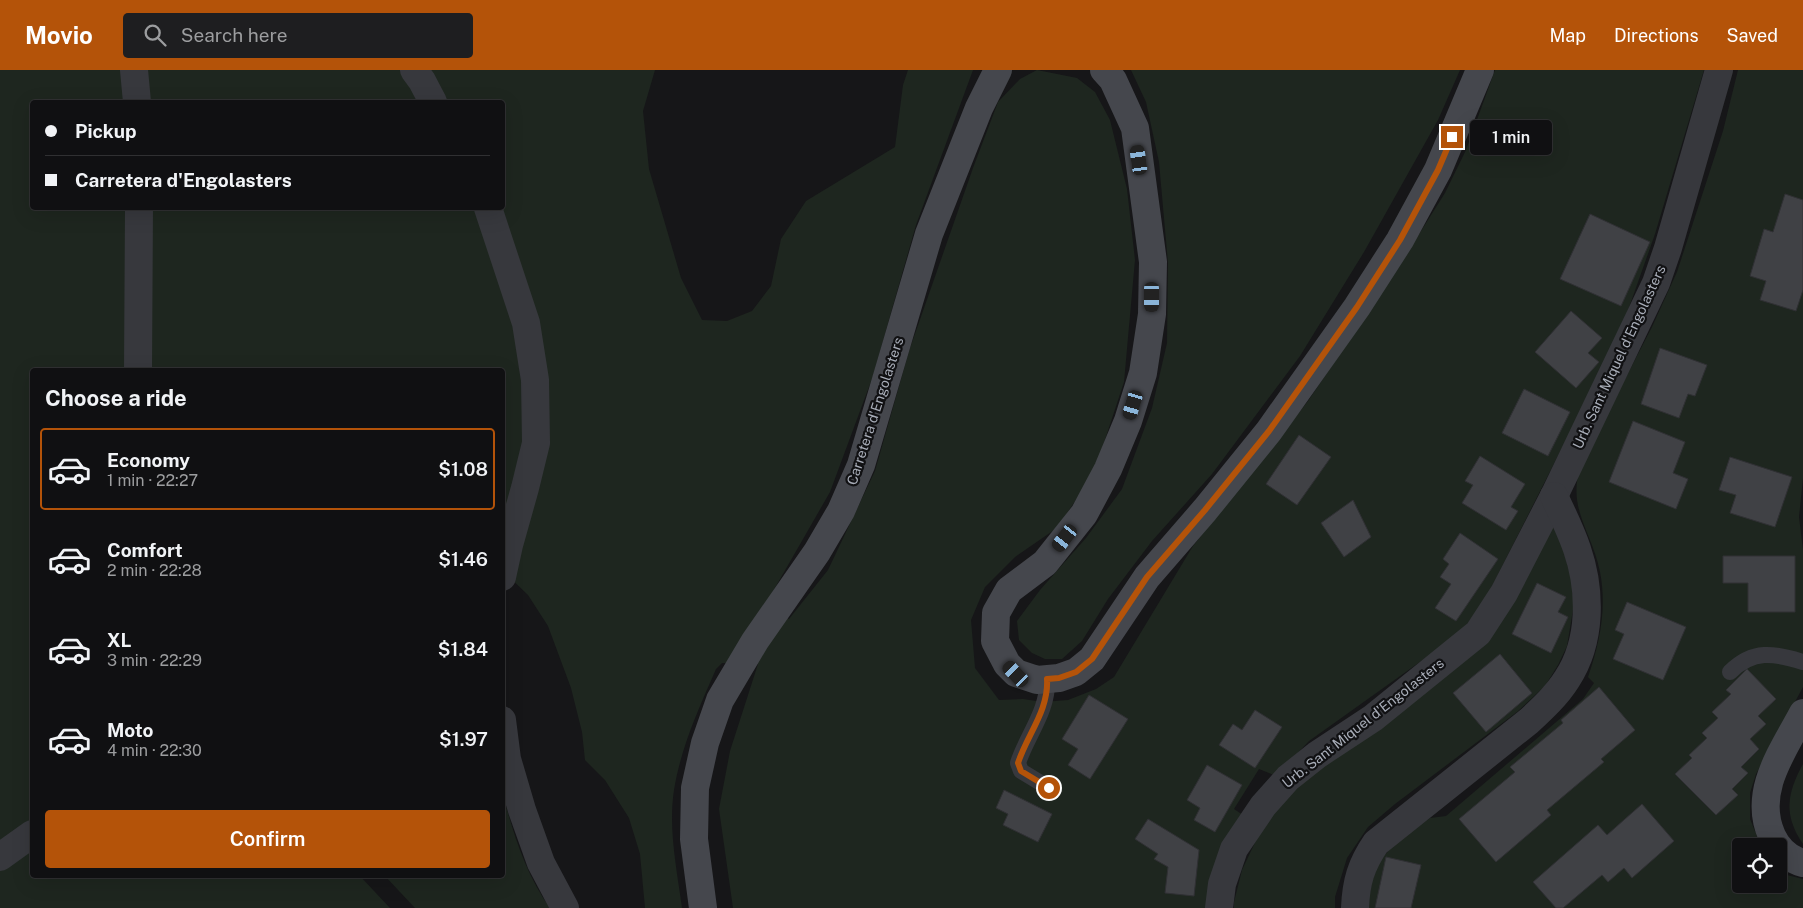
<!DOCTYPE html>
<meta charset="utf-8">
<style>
body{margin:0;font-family:"Public Sans",sans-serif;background:#1e1e20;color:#f1f3f6;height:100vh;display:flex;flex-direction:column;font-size:19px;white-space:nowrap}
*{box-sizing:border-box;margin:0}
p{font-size:16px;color:#9c9d9f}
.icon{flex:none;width:28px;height:28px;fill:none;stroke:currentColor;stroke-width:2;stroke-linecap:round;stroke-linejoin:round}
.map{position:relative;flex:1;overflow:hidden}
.sheet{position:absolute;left:30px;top:298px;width:475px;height:510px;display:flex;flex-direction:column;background:#101012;border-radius:5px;box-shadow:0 5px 20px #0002,0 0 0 1px #303032}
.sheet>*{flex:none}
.hud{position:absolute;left:30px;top:30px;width:475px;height:110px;border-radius:5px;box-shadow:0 5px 20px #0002,0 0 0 1px #303032;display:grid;align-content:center;height:110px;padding:0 15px;background:#101012}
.controls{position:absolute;left:1732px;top:768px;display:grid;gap:10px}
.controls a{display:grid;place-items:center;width:55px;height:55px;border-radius:5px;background:#101012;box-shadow:0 5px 20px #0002,0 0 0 1px #303032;font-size:25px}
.end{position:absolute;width:22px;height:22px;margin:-11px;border:6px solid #b45309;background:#fff;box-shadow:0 0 0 2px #fff}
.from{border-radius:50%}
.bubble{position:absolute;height:35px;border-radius:5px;background:#101012;box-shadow:0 5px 20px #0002,0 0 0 1px #303032;font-size:16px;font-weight:600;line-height:35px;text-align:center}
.car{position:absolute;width:15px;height:30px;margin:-15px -8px;border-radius:6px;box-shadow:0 0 4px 1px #0007;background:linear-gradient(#222 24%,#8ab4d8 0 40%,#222 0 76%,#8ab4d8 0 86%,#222 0)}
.hud b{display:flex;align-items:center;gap:18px;height:48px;font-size:19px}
.hud b+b{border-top:1px solid #303032}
.hud i{width:12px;height:12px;background:#f1f3f6}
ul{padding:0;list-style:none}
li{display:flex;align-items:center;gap:15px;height:82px;margin:0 10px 8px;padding:0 5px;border:2px solid transparent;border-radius:5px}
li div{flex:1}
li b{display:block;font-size:19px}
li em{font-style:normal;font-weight:600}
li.current{border-color:#b45309}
li>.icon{width:45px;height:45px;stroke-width:1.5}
h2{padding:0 15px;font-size:22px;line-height:60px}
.primary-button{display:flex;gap:10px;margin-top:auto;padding:10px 15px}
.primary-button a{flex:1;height:58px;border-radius:5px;background:#b45309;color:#fff;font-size:20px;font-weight:600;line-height:58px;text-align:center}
header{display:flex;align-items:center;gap:30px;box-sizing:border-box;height:70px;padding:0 25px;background:#b45309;color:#fff}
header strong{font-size:24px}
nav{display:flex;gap:28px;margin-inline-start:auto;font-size:18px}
.search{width:350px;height:45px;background:#1e1e20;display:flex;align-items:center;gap:12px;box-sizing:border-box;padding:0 18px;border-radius:5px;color:#9c9d9f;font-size:19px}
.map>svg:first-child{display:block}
.green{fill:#1e261f;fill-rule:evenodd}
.building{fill:#404145;stroke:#303034}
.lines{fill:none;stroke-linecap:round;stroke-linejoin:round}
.lane{stroke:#37383d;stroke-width:16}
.street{stroke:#37383d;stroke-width:28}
.secondary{stroke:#45474d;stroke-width:28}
.route{stroke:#b45309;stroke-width:6}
.labels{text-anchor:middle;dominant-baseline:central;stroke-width:4.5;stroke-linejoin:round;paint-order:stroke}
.street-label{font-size:14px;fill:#a8adb8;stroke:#111113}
</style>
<header>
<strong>Movio</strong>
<div class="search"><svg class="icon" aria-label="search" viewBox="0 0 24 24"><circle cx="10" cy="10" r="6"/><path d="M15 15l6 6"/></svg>Search here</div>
<nav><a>Map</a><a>Directions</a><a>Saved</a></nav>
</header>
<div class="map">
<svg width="1803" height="838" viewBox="0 0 1803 838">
<rect width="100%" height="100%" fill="#161618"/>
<g class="green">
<path d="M0 0H655L643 41 649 99 681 208 702 250 727 251 752 241 771 216 781 169 806 131 895 77 903 15 908 0H973L916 155 873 306 830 422 764 537 789 549 828 500 875 401 909 281 973 98 998 32 1020 9 1037 0 1077 8 1095 22 1110 50 1127 119 1135 190 1124 312 1094 403 1057 458 1015 487 985 517 971 550 975 598 999 630 1023 629 1043 632 1068 630 1096 619 1114 607 1193 476 1308 331 1390 210 1445 123 1466 80 1495 0H1704L1655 164 1620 263 1482 536 1459 564 1309 671 1276 706 1259 699 1234 739 1243 745 1206 838H733L719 739 730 681 758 594 722 593 716 599C699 638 681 677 674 720 668 759 677 800 682 838H645L640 784 629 748 605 710 585 690 582 662 571 618 548 556 528 525 503 501 502 300H32V805H359L390 838H0ZM32 32H502V138H32Z"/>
<path d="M1131 0H1460L1438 50 1364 182 1300 286 1212 404 1152 471 1108 529 1082 571 1062 589H1045L1032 583 1019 570 1017 551 1040 520 1086 468 1122 419 1152 338 1167 273 1168 193 1159 92 1146 32Z"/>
<path d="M1738 0H1803V408L1799 447 1803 480V617L1756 704 1750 723V749L1761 776H1741V814H1779V798L1787 805 1803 809V838H1367L1372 811 1379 792 1393 775 1430 748 1446 746 1583 629 1594 613 1588 607C1600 572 1607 538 1600 502 1592 460 1565 438 1582 392L1652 257 1677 202 1723 61Z"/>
<path d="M1549 458H1555L1558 461 1571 507 1574 534 1567 576 1558 595 1545 616 1517 642 1395 734 1368 757 1347 788 1335 827V838H1234V832L1242 800 1260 762 1278 737 1312 704 1409 636 1472 585Z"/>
<path d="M1803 694V774C1783 745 1787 723 1803 694Z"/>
<path d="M503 725C513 763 526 805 550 838H415L384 805H502Z"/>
</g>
<g class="building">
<path d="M1785 124 1803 130V220L1796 241 1760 230 1766 211 1750 206 1764 159 1773 162Z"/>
<path d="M1590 144 1650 172 1621 236 1560 209Z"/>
<path d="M1571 241 1602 268 1588 283 1599 292 1576 318 1535 282Z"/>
<path d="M1660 278 1707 295 1695 326 1688 324 1679 348 1641 334Z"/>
<path d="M1524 319 1570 342 1548 386 1502 363Z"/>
<path d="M1633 351 1685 372 1673 403 1688 409 1676 439 1609 412Z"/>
<path d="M1299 365 1331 387 1297 435 1266 414Z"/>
<path d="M1480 386 1525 414 1511 437 1518 441 1506 460 1462 433 1473 415 1465 411Z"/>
<path d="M1730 387 1792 407 1775 457 1730 443 1736 425 1719 420Z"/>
<path d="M1353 430 1371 467 1344 487 1321 453Z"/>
<path d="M1460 463 1498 489 1456 551 1435 538 1451 514 1440 507 1449 494 1443 489Z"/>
<path d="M1723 486H1795V542H1748V513H1723Z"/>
<path d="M1537 513 1566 527 1558 542 1568 547 1551 583 1512 564Z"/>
<path d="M1627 532 1686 557 1663 610 1613 589 1624 564 1615 560Z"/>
<path d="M1500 584 1532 623 1486 662 1453 623Z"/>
<path d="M1747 599 1776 629 1758 646 1766 654 1750 669 1759 679 1741 697 1748 703 1732 719 1738 725 1716 745 1675 704 1692 688 1689 685 1707 668 1702 663 1718 648 1712 642 1731 624 1726 620Z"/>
<path d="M1599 617 1635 660 1601 689 1604 692 1547 740 1551 745 1496 792 1459 749 1515 702 1510 697 1563 653 1561 650Z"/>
<path d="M1089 625 1128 649 1090 709 1068 695 1078 679 1062 669Z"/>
<path d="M1255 640 1282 657 1255 698 1219 675 1233 654 1242 660Z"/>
<path d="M1207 695 1242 715 1215 762 1194 750 1200 738 1187 730Z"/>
<path d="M1004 720 1052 744 1038 772 1003 755 1008 744 996 738Z"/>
<path d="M1642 734 1674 771 1632 808 1624 798 1608 812 1602 805 1563 838H1556L1533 812 1598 755 1607 765Z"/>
<path d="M1148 749 1199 780 1194 826 1165 823 1168 797 1154 789 1158 784 1135 769Z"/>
<path d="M1386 787 1421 795 1411 838H1375Z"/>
</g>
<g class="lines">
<g class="lane">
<path d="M1730 602C1753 579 1774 583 1803 592"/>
<path d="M1047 609C1049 640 1027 665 1018 693L1021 701 1049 718"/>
</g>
<g class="street">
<path d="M134 0 137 32"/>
<path d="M414 0 422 11 433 32"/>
<path d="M488 138 526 253 535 310 536 373 525 418 509 475 502 507"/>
<path d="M138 300 139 138"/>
<path d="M502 650 507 689 522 740 541 793 565 838"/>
<path d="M0 787 32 764"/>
<path d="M1219 838 1222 814 1234 779 1263 736 1288 708 1317 685 1373 648 1478 563 1504 523 1554 426 1656 213 1668 178 1719 0"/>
<path d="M1355 838C1356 812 1361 795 1376 773L1529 651C1543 638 1557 625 1567 609 1592 571 1591 520 1577 479 1571 461 1562 443 1554 426"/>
</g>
<g class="secondary">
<path d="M1104 0 1113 10 1135 58 1153 192 1152 244 1143 303 1128 351 1108 399 1084 444 1045 493 1009 520 996 543 995 571 1007 594 1016 603 1037 610 1059 608 1076 602 1092 589 1147 507 1205 440 1269 361 1357 237 1400 170 1438 100 1480 0"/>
<path d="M1803 643C1783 681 1752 722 1772 766 1778 779 1789 789 1803 793"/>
<path d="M703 838 694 769 695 718 705 673 720 630 755 571 817 482 841 441 861 395 929 164 979 38 998 0"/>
</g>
</g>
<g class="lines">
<path class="route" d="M1049 718 1021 701 1018 693C1027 665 1049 640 1047 609L1059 608 1076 602 1092 589 1147 507 1205 440 1269 361 1357 237 1400 170 1438 100 1452 67"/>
</g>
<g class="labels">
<g class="street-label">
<text transform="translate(1619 287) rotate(-65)">Urb. Sant Miquel d'Engolasters</text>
<text transform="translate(875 341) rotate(-72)">Carretera d'Engolasters</text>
<text transform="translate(1363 653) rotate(-38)">Urb. Sant Miquel d'Engolasters</text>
</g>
</g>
</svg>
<div class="controls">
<a><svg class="icon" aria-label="locate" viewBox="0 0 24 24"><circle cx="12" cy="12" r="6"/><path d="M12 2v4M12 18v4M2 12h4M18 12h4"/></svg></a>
</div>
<i class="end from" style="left:1049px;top:718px"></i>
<i class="end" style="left:1452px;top:67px"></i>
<div class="bubble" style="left:1470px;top:50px;width:82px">1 min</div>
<i class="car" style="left:1139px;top:90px;rotate:352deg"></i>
<i class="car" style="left:1152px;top:227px;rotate:180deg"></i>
<i class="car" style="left:1133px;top:335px;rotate:197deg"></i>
<i class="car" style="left:1065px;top:468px;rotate:218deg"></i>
<i class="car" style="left:1016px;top:604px;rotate:316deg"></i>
<div class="hud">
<b><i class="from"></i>Pickup</b>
<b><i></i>Carretera d'Engolasters</b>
</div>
<section class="sheet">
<h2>Choose a ride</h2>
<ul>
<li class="current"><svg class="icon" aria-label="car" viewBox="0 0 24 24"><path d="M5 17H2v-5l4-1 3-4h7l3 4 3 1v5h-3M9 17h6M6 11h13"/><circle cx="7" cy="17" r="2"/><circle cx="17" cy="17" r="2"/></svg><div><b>Economy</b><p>1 min · 22:27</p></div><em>$1.08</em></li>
<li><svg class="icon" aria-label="car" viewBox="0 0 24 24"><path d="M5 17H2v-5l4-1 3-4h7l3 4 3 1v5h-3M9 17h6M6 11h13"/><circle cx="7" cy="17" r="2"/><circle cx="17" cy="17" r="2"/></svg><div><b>Comfort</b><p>2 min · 22:28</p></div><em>$1.46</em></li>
<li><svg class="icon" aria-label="car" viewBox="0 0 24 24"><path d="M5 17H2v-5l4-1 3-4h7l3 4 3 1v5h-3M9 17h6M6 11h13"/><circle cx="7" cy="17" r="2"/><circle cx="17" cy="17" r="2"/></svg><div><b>XL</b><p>3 min · 22:29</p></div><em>$1.84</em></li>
<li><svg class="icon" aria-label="car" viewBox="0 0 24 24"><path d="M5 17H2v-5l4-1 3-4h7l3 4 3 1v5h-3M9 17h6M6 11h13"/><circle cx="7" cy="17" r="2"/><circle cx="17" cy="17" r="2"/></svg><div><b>Moto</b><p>4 min · 22:30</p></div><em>$1.97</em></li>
</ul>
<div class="primary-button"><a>Confirm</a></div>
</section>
</div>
